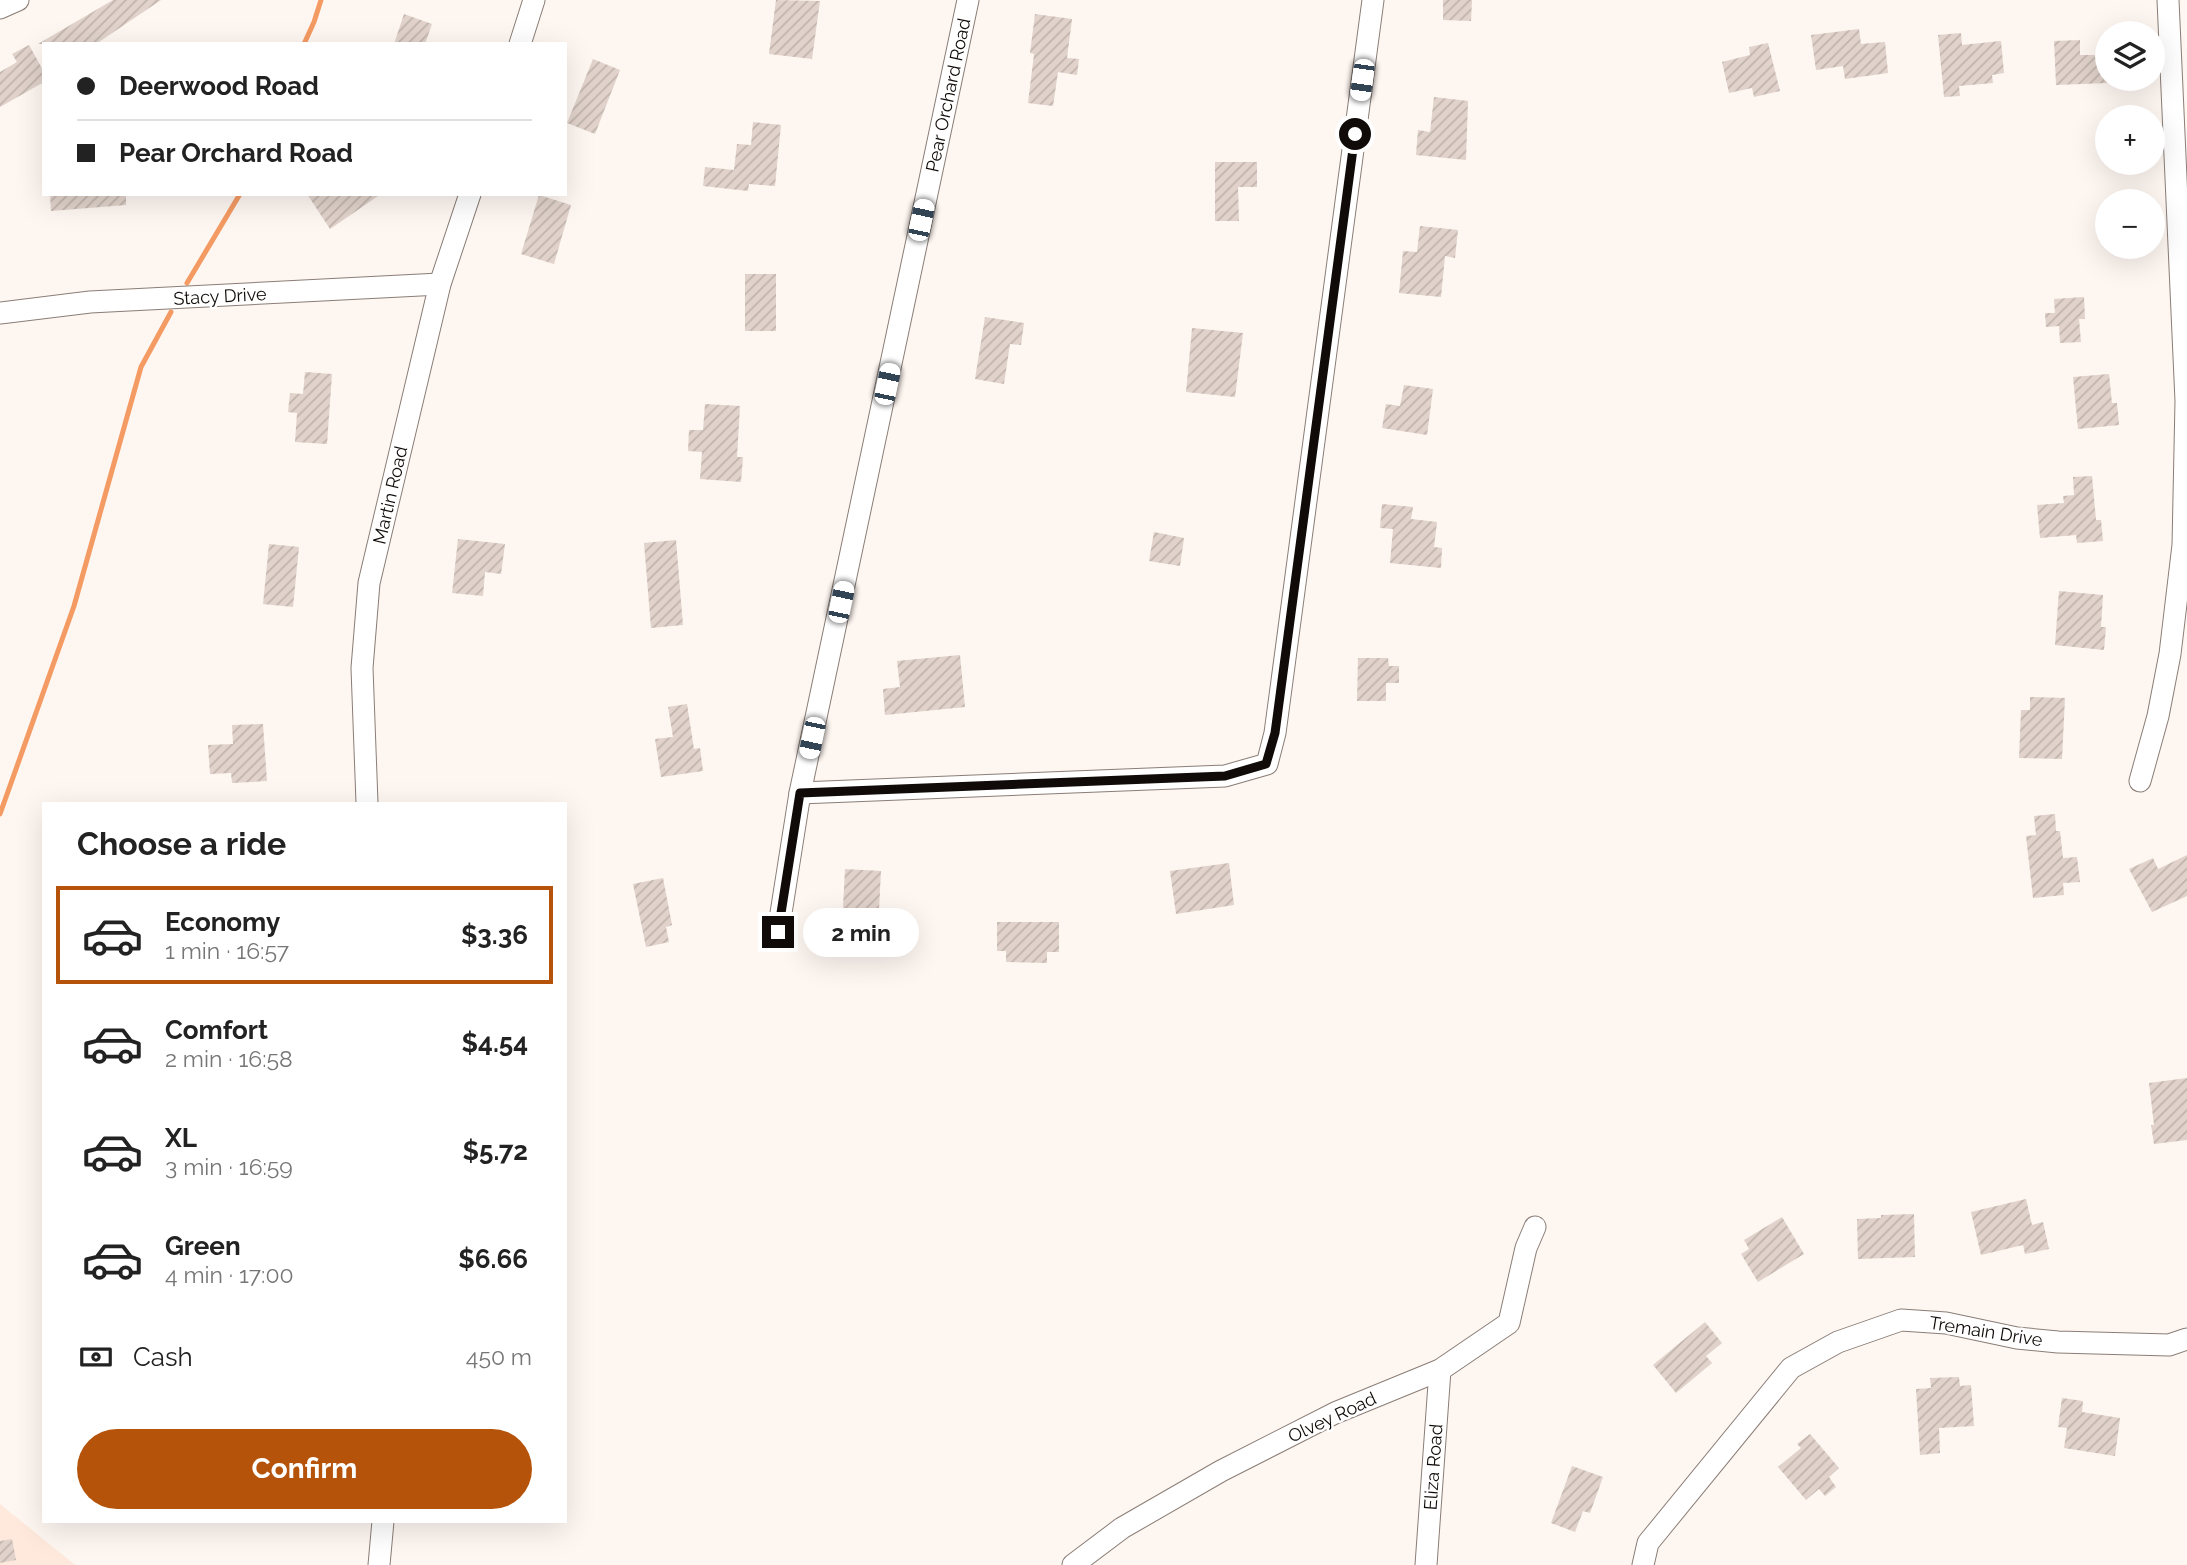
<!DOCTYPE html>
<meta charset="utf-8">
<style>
body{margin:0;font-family:Raleway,sans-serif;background:#f6f6f6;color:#222;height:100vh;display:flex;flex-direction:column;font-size:26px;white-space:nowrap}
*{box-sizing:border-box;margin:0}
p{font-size:23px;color:#767676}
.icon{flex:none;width:38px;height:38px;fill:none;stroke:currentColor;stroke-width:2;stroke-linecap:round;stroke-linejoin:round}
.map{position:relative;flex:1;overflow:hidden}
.side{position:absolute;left:42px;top:802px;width:525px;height:721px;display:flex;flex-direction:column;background:#fff;border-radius:0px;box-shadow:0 7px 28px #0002}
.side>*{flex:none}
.hud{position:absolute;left:42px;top:42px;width:525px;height:154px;border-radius:0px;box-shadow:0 7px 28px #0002;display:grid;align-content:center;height:154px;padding:0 35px;background:#fff}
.fabs{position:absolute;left:2095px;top:21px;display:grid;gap:14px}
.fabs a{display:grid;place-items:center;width:70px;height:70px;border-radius:50%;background:#fff;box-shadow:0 7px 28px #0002;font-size:35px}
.end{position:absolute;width:32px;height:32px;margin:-16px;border:9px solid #100b09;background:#fff;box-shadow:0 0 0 4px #fff}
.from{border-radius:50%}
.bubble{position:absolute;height:49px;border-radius:24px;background:#fff;box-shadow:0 7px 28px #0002;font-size:23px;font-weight:700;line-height:49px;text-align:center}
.car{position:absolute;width:21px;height:42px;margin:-21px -10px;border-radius:9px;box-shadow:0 0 5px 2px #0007;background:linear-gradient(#fff 24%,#345 0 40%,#fff 0 76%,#345 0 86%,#fff 0)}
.hud b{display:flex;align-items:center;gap:24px;height:66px;font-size:26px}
.hud b+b{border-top:2px solid #e0e0e0}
.hud i{width:18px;height:18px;background:#222}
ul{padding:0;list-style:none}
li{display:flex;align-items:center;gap:21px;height:98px;margin:0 14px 10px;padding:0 21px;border:4px solid transparent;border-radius:0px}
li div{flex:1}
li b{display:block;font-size:26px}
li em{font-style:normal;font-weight:700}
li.selected{border-color:#b45309}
li>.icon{width:63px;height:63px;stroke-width:1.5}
h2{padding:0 35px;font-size:32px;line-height:84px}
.pay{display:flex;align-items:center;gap:18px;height:77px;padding:0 35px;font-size:26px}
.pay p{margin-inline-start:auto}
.primary-button{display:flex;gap:14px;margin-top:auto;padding:14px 35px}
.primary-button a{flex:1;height:80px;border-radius:42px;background:#b45309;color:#fff;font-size:28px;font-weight:700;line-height:80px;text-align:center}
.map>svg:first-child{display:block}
.built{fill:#fee9dc}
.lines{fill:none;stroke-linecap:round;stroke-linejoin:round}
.stream{stroke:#f49a63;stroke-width:5}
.building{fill:url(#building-hatch)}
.minor-casing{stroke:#8a7d76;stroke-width:23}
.minor{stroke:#fff;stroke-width:21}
.route{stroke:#100b09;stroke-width:9}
.labels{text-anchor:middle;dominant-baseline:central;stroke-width:5;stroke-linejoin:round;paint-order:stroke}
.street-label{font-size:18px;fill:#100b09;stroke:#fff}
</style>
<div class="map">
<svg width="2187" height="1565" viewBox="0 0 2187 1565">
<defs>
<pattern id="building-hatch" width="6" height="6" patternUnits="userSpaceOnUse" patternTransform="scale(1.75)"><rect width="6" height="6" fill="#e1d3cb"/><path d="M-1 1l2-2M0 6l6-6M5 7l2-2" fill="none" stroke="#c0b4ad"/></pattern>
</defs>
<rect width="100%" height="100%" fill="#fef6f1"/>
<path class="built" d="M0 1504 75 1565H0Z"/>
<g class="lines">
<g class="stream">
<path d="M304 44 314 22 321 0"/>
<path d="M187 283 240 194"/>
<path d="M0 814 74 606 141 367 171 312"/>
</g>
</g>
<g class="building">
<path d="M113 0H161L96 44H38Z"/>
<path d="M776 0 820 1 812 59 769 54Z"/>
<path d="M1443 0H1472L1471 21 1443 20Z"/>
<path d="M404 14 432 24 425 44H394Z"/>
<path d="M1035 14 1072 19 1067 58 1079 59 1077 75 1058 72 1053 106 1028 103 1034 54 1030 53Z"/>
<path d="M1859 29 1861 44 1885 42 1888 73 1845 79 1843 66 1816 70 1811 35Z"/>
<path d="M1961 33 1962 45 2001 41 2004 73 1992 75 1993 83 1959 86 1960 96 1944 97 1938 35Z"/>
<path d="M2080 40V55H2107V83L2056 85 2054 41Z"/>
<path d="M1768 43 1780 91 1754 97 1752 88 1729 93 1722 62 1750 55 1749 47Z"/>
<path d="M29 45 44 72V82L0 107V72L17 62 12 54Z"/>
<path d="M593 59 620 70 595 134 567 123Z"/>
<path d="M1434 97 1468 101 1466 160 1416 155 1418 130 1430 132Z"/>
<path d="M753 122 781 125 775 186 749 184 748 191 703 186 705 167 734 170 737 144 751 145Z"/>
<path d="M1215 162H1257V187H1238L1239 221H1215Z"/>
<path d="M50 194H126V205L51 211Z"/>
<path d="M307 194H381L330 229Z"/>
<path d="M539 195 571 205 554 264 521 254Z"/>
<path d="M1420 226 1458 230 1455 258 1445 256 1441 297 1399 293 1403 251 1417 252Z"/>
<rect x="745" y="274" width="31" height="57"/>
<path d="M2084 297 2085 319H2079L2081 342 2060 343 2059 326 2046 327 2045 313H2055L2054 299Z"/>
<path d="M985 317 1024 323 1021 345 1010 344 1004 384 975 379Z"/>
<path d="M1192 328 1243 333 1235 397 1186 392Z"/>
<path d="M305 372 332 374 327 444 295 442 297 413 288 412 290 393 303 394Z"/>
<path d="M2109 374 2112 403H2117L2119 425 2078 429 2073 377Z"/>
<path d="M1404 385 1433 389 1427 435 1382 428 1386 404 1400 406Z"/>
<path d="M705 404 740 406 737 457H743L741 482 700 479 702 452 688 451 689 430H703Z"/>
<path d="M2092 476 2096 520H2101L2103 541 2077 543 2076 535 2040 538 2037 505 2064 503 2063 496 2074 495 2073 477Z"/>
<path d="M1382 504 1413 507 1411 519 1437 522 1434 547 1442 548 1441 568 1390 563 1393 529 1380 528Z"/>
<path d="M1154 532 1184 538 1180 566 1149 561Z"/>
<path d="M458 539 505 544 501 574 485 572 483 596 452 593Z"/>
<path d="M676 540 683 625 651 628 644 543Z"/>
<path d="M269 544 299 547 293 607 263 604Z"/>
<path d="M2059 591 2103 595 2101 627H2106L2104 650 2055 645Z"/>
<path d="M960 655 965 707 885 715 883 689 900 687 897 661Z"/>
<path d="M1358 658H1388L1389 666H1399V683H1386V701H1357Z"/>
<path d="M2030 697 2065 698 2062 759 2019 758 2021 710H2030Z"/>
<path d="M687 704 694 749 700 748 703 771 661 777 655 739 673 737 668 707Z"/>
<path d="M263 724 267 781 232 783 231 773 210 774 208 745 233 744 232 725Z"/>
<path d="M2055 814 2056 831H2060L2063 858 2077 857 2080 882 2063 883 2064 895 2033 898 2026 836 2036 835 2034 816Z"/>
<path d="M2187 855V896L2152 912 2129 869 2153 858 2158 869Z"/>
<path d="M1229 863 1234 905 1176 914 1170 871Z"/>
<path d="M845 869 881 871 879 909 843 908Z"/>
<path d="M663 878 672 925 666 927 669 942 646 947 633 884Z"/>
<path d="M997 922H1059V952H1047V963L1006 962V951H997Z"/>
<path d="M2187 1078V1140L2154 1144 2151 1125H2154L2149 1083Z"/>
<path d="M2026 1199 2032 1225 2043 1222 2049 1249 2025 1254 2023 1245 1981 1255 1971 1212Z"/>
<path d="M1914 1214 1915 1257 1858 1259 1857 1219 1881 1218V1215Z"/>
<path d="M1782 1217 1804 1254 1758 1282 1741 1254 1749 1249 1744 1240Z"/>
<path d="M1705 1322 1722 1343 1706 1356 1712 1363 1676 1393 1653 1365Z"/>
<path d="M1959 1377 1960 1386 1971 1385 1974 1426 1939 1428 1940 1453 1920 1455 1916 1389 1931 1388 1930 1378Z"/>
<path d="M2062 1398 2083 1401 2082 1412 2120 1418 2115 1456 2064 1448 2067 1428 2058 1427Z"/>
<path d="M1810 1434 1839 1468 1829 1477 1836 1487 1825 1496 1819 1489 1806 1500 1778 1467 1801 1448 1797 1444Z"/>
<path d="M1572 1466 1603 1477 1590 1513 1583 1511 1575 1532 1551 1523Z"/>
<path d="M12 1539 16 1560 0 1563V1541Z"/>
</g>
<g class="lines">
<g class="minor-casing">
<g id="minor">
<path d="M0 8 18 0"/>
<path d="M520 44 534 0"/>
<path d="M0 313 90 302 440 284"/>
<path d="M2140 781 2158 716 2170 654 2183 545 2186 401 2168 0"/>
<path d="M800 793 1225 776 1267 764 1275 733 1373 0"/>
<path d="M367 803 362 668 369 583 440 284 470 194"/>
<path d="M778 932 800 793 968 0"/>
<path d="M379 1565 383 1521"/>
<path d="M1073 1565 1122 1528 1221 1471 1335 1413 1440 1370 1509 1323 1526 1248 1535 1227"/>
<path d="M1426 1565 1440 1370"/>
<path d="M1643 1565 1648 1543 1791 1368 1838 1342 1901 1320 1946 1323 2017 1338 2058 1342 2169 1345 2187 1339"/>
</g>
</g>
<use href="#minor" class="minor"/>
</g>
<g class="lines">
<path class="route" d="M778 932 800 793 1225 776 1266 764 1275 733 1355 134"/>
</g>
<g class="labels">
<g class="street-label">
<text transform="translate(948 95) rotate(-78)">Pear Orchard Road</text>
<text transform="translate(220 296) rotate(-3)">Stacy Drive</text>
<text transform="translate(390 495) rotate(-77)">Martin Road</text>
<text transform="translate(1986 1331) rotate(9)">Tremain Drive</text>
<text transform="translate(1332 1417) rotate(-25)">Olvey Road</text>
<text transform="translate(1433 1467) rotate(-86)">Eliza Road</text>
</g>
</g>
</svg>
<div class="fabs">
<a><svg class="icon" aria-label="layers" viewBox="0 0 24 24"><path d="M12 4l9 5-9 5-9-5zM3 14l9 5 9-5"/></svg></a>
<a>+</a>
<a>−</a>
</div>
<i class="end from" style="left:1355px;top:134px"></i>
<i class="end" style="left:778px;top:932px"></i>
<div class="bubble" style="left:803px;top:908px;width:116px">2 min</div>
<i class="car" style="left:1362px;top:80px;rotate:188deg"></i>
<i class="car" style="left:921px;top:220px;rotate:12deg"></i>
<i class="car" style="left:887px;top:384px;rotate:12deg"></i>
<i class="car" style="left:841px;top:602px;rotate:12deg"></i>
<i class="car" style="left:812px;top:738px;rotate:192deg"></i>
<div class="hud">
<b><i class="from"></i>Deerwood Road</b>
<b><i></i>Pear Orchard Road</b>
</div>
<section class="side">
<h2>Choose a ride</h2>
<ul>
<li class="selected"><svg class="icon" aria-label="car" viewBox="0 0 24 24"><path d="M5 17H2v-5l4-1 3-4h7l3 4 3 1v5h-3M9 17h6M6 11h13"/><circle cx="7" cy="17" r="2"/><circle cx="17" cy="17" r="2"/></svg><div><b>Economy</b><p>1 min · 16:57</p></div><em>$3.36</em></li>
<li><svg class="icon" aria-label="car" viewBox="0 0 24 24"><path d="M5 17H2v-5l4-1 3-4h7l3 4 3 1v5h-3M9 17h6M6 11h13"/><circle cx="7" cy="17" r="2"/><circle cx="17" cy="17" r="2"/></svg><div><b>Comfort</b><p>2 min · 16:58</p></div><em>$4.54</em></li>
<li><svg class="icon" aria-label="car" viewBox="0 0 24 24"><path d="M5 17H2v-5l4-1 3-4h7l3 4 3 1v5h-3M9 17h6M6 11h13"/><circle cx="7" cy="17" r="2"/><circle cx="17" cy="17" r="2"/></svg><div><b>XL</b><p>3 min · 16:59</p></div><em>$5.72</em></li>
<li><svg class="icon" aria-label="car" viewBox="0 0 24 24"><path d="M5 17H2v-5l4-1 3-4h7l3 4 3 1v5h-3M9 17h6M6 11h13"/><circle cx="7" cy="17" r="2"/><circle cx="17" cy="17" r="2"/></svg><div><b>Green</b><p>4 min · 17:00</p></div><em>$6.66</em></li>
</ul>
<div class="pay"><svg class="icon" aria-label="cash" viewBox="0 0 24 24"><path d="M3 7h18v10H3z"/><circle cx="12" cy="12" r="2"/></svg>Cash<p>450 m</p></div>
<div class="primary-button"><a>Confirm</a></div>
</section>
</div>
